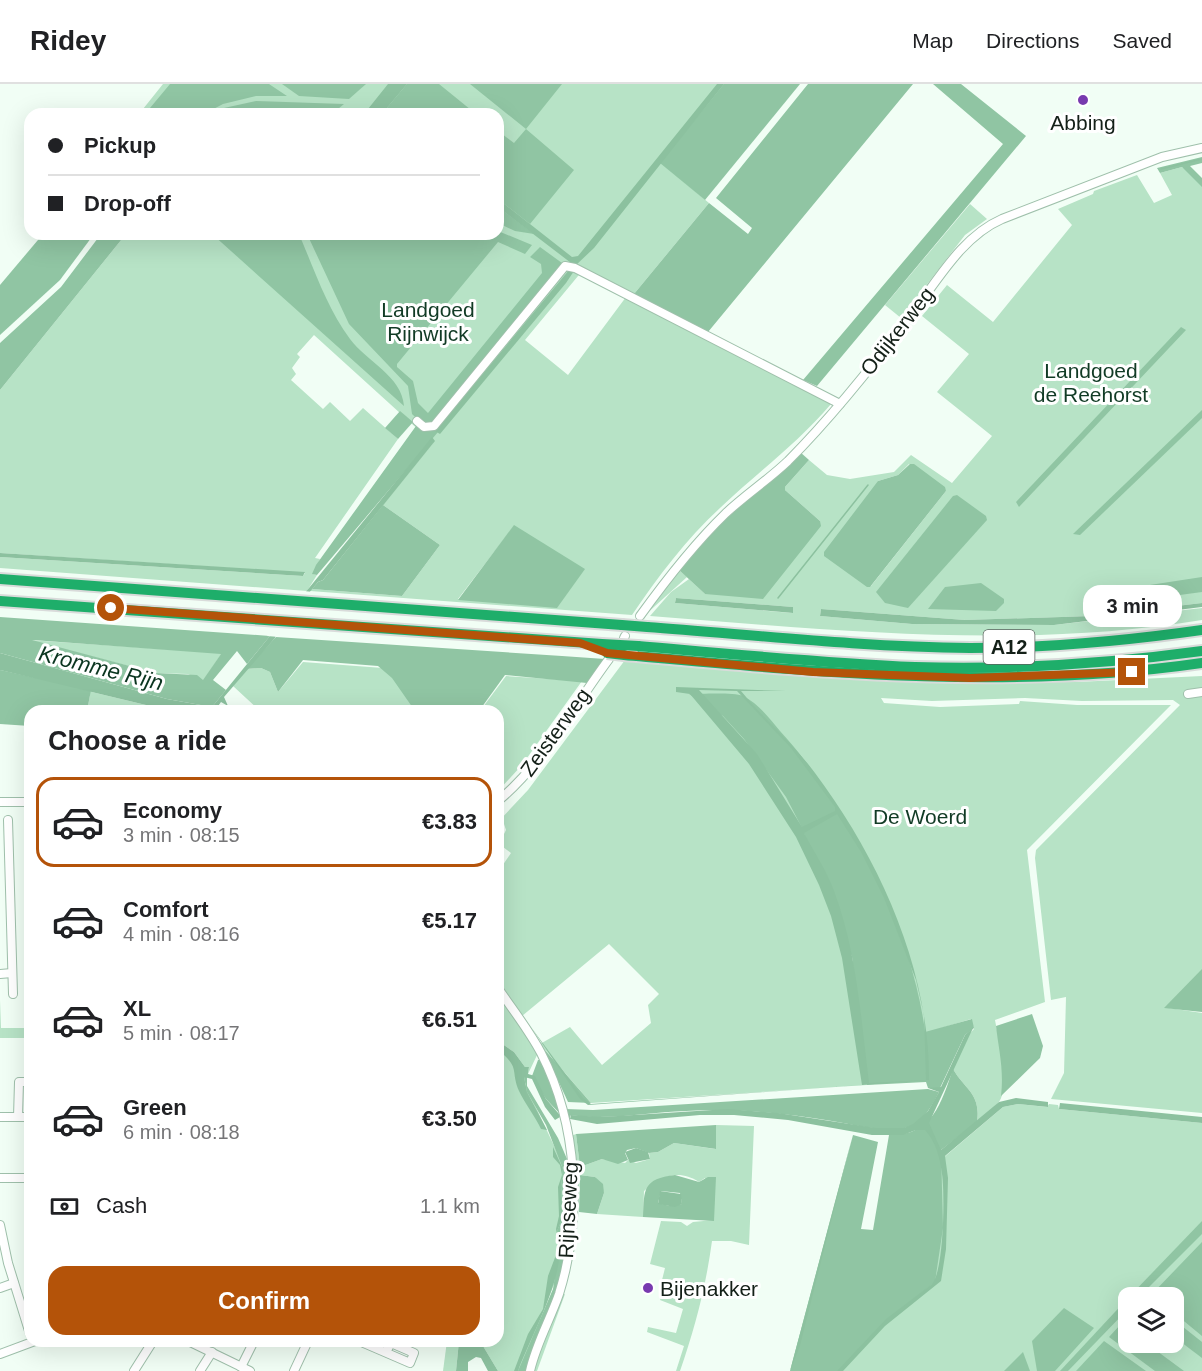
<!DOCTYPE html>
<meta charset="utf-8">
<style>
body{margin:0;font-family:Arial,sans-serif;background:#f6f6f6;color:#202124;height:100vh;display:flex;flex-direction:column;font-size:22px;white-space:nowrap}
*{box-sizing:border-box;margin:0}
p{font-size:20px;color:#757577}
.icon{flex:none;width:33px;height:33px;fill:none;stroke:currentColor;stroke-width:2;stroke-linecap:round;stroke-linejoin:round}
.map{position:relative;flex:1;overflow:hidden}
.drawer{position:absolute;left:24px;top:621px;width:480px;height:642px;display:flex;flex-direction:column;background:#fff;border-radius:18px;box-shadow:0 6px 24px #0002}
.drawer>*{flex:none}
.top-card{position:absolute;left:24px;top:24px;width:480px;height:132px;border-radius:18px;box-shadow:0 6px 24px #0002;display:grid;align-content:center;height:132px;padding:0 24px;background:#fff}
.fabs{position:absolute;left:1118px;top:1203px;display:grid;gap:12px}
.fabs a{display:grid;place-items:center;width:66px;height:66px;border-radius:12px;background:#fff;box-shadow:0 6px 24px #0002;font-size:30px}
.end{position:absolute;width:27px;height:27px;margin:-14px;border:8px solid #b45309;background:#fff;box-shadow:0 0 0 3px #fff}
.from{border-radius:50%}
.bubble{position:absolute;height:42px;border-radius:18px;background:#fff;box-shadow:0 6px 24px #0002;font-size:20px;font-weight:600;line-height:42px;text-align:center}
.top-card b{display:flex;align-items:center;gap:21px;height:57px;font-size:22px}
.top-card b+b{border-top:2px solid #e0e0e0}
.top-card i{width:15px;height:15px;background:#202124}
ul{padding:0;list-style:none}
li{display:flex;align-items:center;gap:18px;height:90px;margin:0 12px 9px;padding:0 12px;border:3px solid transparent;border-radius:18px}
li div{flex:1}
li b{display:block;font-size:22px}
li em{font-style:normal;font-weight:600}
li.current{border-color:#b45309}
li>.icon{width:54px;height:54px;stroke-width:1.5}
h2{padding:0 24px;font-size:27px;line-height:72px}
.pay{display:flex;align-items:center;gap:15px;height:66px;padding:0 24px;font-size:22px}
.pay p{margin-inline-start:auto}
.primary-button{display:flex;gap:12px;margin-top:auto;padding:12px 24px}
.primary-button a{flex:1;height:69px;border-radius:18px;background:#b45309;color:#fff;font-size:24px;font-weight:600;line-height:69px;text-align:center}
header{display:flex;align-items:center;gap:36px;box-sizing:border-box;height:84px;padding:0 30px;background:#fff;border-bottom:2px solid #e0e0e0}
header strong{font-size:28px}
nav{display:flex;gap:33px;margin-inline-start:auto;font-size:21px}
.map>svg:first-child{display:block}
.green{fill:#b7e3c6;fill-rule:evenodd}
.forest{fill:#90c5a3;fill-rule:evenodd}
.water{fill:#8cc19f;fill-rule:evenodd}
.pier{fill:#f1fef5}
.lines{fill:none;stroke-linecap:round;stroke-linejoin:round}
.stream{stroke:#8cc19f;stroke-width:1.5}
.minor-casing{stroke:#9fc0ab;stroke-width:10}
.highway-casing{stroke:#d9dbda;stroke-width:14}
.minor{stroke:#fff;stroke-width:8}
.highway{stroke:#1eae6a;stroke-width:10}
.highway-bridge-casing{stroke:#d9dbda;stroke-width:14;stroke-linecap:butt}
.highway-bridge{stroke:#1eae6a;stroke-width:10}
.route{stroke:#b45309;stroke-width:8}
.poi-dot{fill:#783aaf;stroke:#fff;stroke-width:2}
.labels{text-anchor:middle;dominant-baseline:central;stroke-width:6;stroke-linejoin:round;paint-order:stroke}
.shield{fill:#fff;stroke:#5a635d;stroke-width:1.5}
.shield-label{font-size:20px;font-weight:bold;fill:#142018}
.poi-label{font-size:21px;fill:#142018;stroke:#fff}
.park-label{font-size:21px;fill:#113b25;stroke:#fff}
.street-label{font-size:21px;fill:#142018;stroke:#fff}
.water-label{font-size:22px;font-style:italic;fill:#0a351f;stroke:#fff}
</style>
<header>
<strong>Ridey</strong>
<nav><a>Map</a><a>Directions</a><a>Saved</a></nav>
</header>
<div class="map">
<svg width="1202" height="1287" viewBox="0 0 1202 1287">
<rect width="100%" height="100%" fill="#f1fef5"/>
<g class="green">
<path d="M163 0H730L665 82 709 119 634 210 583 186 525 256 568 291 626 213 831 320C798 359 757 389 720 424 686 455 658 493 632 531L310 507 312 505 402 512 440 461 383 421 433 359 314 251 297 270 300 273 292 284 296 290 291 296 323 325 330 318 350 337 363 324 398 355 315 474 320 475 313 490 317 491 307 507 0 484V473L303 492 305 489 0 469V306L126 150H498V30H139ZM514 442 518 445 458 516V515Z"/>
<path d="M1182 83 1202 96V519L1092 532 965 536 821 525 820 532 912 540 1054 541 1202 524V536C1019 566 834 546 650 532L671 508 689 495 705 510 820 437 785 406V403L809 376 827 391 850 395 894 388 911 371 952 399 992 352 937 308 969 270 922 232 947 201 993 238 1072 141 1058 125 1093 110 1094 107 1137 91 1154 119 1172 111 1160 89ZM909 380 946 407 871 502 867 503 878 397 898 391ZM676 514 793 523 792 529 675 519Z"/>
<path d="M970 120 987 135 965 151 901 234 885 221Z"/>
<path d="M678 485 687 493 644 532Z"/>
<path d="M28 556 222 569 203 597 188 590 156 589Z"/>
<path d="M625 576 898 596 1077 598 1202 592V889L1169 924 1202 929V1029L1051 1015 1064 989 1066 913 1051 916 1035 774 1036 766 1180 621 1173 616 1082 617 1025 614 932 617 881 614 884 619 940 623 1019 620 1020 617 1077 621H1171L1027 766 1045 918 995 936C998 953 1011 1005 998 1019 992 1026 984 1031 977 1038 981 1009 965 1006 953 985L968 951 974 945 971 935 925 949 843 842 867 1001 591 1019 540 960 570 943 602 981 651 939 648 921 659 910 609 860 522 932 498 896V788L511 769 499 760 506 746 504 740 498 738 528 706Z"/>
<path d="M303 578 383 584 398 597 417 627H260L233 602 246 585 261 584 270 588 278 608Z"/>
<path d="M0 586 171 627H87L90 611 30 627Z"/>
<path d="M506 592 582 597 522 681 498 707V627H480Z"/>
<path d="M498 909 538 969 528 990 529 983H525L514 968 498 957Z"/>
<path d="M0 916 1 944H30V954H0Z"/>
<path d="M498 960 530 992 526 994 525 1000 565 1085V1142L560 1185 520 1287H498L480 1257H498Z"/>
<path d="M1049 1020 1058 1021 1059 1025 1202 1039V1287H840L942 1075 1003 1023 1018 1020 1047 1023ZM1128 1214H1173V1258H1128Z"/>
<path d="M716 1041 754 1042 749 1161 731 1157H712C706 1202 695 1244 680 1287H676L684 1262 647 1248 648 1243 676 1249 683 1225 660 1216 665 1197 662 1196 665 1184 650 1180 661 1137 681 1138 687 1142 693 1138 714 1136 705 1094 699 1098C678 1084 660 1093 644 1107L643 1133 597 1130 604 1109 595 1093 580 1091 575 1165 572 1164 571 1052 576 1050 580 1083 602 1075 625 1079 628 1076 636 1079 650 1075 649 1069 658 1068 674 1059 715 1065Z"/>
<path d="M565 1210 537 1287H532L561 1211Z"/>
<path d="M447 1257H459L456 1287H443Z"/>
</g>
<g class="forest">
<path d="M170 0H269L287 12H256L223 20 204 30H145Z"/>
<path d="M282 0H366L349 15 299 12Z"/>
<path d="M407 0H439L476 30H386V25Z"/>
<path d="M470 0H562L526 45 574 86 530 140 498 115V47L514 59 526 45Z"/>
<path d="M724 0H800L705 116 660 79Z"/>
<path d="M808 0H913L708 248 634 210 709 119 748 150 752 144 716 114Z"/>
<path d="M933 0H961L1026 52 817 302 803 296 1003 60Z"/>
<path d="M256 17 344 20 332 30H212L224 24Z"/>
<path d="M1202 73V79L1190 82 1202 94V103L1182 83 1160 89 1157 84Z"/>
<path d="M498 123 534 150 515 147 498 139Z"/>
<path d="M498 147 532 161 525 170 498 158 397 280V283L413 297 418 319 428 329 542 189 541 180 530 173 540 163 562 179 436 336C427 341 419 337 412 330L408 302 349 240 307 150H498Z"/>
<path d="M43 150H94L60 196 0 251V201Z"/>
<path d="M101 150H126L0 306V259L61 203Z"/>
<path d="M212 150H299C314 185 327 224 350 255 366 277 402 292 404 322Z"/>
<path d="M1181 243 1186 246 1019 423 1016 418Z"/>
<path d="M1202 326V334L1080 451 1073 450Z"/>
<path d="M400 327 413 338 398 355 385 344Z"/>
<path d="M416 342 427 347 437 345 438 348 317 491 312 490 316 481Z"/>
<path d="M800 368 809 376 785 403V406L820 437 821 442 763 515 705 510 678 485 705 454Z"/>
<path d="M910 380H914L945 403 946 407 870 503H867L824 472V468L878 397 898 391Z"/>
<path d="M957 411 986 432 987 436 908 524 885 519 876 508 953 412Z"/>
<path d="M383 421 440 461 402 512 312 505 318 498 323 496Z"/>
<path d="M514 441 585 485 557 524 458 516Z"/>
<path d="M1202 493V508L1105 521 1104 518 1117 506Z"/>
<path d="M981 499 1004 515V519L996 527 928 525 945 503Z"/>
<path d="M0 533 270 552 247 580 237 567 213 596 226 606 212 623 167 615 0 569ZM32 556H33L221 570 203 596 197 591 156 589Z"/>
<path d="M276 553 562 572 605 575 587 599 505 591 479 627H415L392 594 378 582 303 576 278 608 270 588 261 584 246 585Z"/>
<path d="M0 586 91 606 87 627H30V642L0 640Z"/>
<path d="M689 610C702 610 733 608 743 612 758 619 770 635 780 647 848 721 913 848 925 948L972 935 974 944 965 951 940 1004H928L926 998 867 1001 852 873 801 742 786 713 744 655 723 632Z"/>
<path d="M1202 885V928L1164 924Z"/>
<path d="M1032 930 1043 962 1040 974 1001 1012C1004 985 999 968 996 942Z"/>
<path d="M543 964 544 965 591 1019 568 1018Z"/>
<path d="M538 976H541L562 1032 546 1015 532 992Z"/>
<path d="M953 985C965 1006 981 1009 977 1038L941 1066 943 1144 935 1198 891 1233 840 1287H790L853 1051 878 1058 861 1145 873 1146 889 1051C932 1052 941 1020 953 985Z"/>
<path d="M524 993H527V1002L558 1054 570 1082 566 1161 560 1162 557 1147 563 1133 561 1103 563 1085 546 1041 527 1008Z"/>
<path d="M928 1005 939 1008C932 1022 922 1040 905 1044 882 1048 855 1041 832 1037 783 1029 735 1024 686 1027 648 1028 609 1037 571 1031L568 1037 566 1025 593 1026Z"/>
<path d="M716 1041V1065L674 1059 658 1068 649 1069 636 1064 627 1066 625 1069 628 1076 618 1080 602 1075 580 1083 576 1050Z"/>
<path d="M580 1091 595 1093 603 1100 604 1109 597 1130 579 1128Z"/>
<path d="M675 1091 699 1098 708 1093H716L714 1137 643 1133C644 1105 643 1095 675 1091ZM661 1107 680 1109 682 1120 670 1122 658 1119Z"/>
<path d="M1202 1137V1150L1139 1213 1128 1214Z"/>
<path d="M1202 1158V1252L1173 1228V1214L1154 1213 1151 1211Z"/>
<path d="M559 1167H565L558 1205 527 1287H518L553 1205Z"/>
<path d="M1128 1214V1225L1068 1287H1060Z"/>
<path d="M1064 1224 1094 1244 1055 1287H1037L1032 1257Z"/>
<path d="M1173 1235 1202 1258V1274L1173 1252Z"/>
<path d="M1121 1240 1128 1245V1258L1146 1259 1184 1287H1155L1109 1253Z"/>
<path d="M1104 1257 1146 1287H1076Z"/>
<path d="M1023 1268 1030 1287H1004Z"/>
</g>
<g class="water">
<path d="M388 0H407L386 25V30H364Z"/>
<path d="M717 0H724L594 164 575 182 498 123V115L572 173 578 172Z"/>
<path d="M569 186 574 187 566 199 440 350 435 347Z"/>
<path d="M432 353 435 357 323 496 318 498 277 548 275 554 224 613 228 622 221 618 216 625 218 627H171L0 586V569L167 615 212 623Z"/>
<path d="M0 469 305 488 303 492 0 473Z"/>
<path d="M676 514 793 523V529L675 519Z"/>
<path d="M1202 519V523L1054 541 912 540 820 532 821 525 965 536 1092 532Z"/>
<path d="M676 603 786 607H741C764 635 793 659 815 689 880 776 930 886 929 996L588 1021 580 1015 531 943 583 1014 591 1020 862 1001 842 874 831 832 819 801 796 753 749 680 690 610 676 608ZM699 606 737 607 791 664 835 723V727L802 743 757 670ZM837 730 861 768 884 814 916 896 924 931 926 996 869 999C861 935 857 868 834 807 827 787 814 768 804 749Z"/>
<path d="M973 944 929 1039 941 1066 999 1018 1016 1014 1048 1018V1023L1018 1020 1003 1023 945 1072 948 1094 946 1165 941 1197 885 1242 843 1287H837L886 1235 932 1200C944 1187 945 1109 942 1090 940 1074 936 1058 925 1046H916L903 1051H872L788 1036 734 1031H700L597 1040 570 1035 571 1031 602 1033 728 1025 778 1029 876 1044H904L913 1040 928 1027 939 1008 928 1004 941 1003 965 951Z"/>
<path d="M498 957 514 968 525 983H529L528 990 535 992 546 1015 559 1030 560 1033 555 1036 545 1023 532 995 524 993 527 1008 547 1046 541 1045C535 1032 525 1020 519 1007 510 986 521 984 498 966Z"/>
<path d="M1060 1019 1202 1033V1039L1059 1025Z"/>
<path d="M852 1054 800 1262 790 1287Z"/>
<path d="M553 1063 563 1085 561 1103 563 1133 557 1147C571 1183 531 1251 518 1287H514L528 1250 543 1225 548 1192 559 1163 556 1145 559 1132 558 1103 562 1091 560 1081 553 1073Z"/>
<path d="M636 1064 648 1068 650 1075 630 1079 625 1068Z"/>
<path d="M660 1107 681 1110 682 1120 675 1123 658 1120Z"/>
<path d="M459 1257H480L498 1287H488L481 1274 476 1273 468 1278V1287H456Z"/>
</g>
<path class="pier" d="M303 507 314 508 279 553 267 552Z"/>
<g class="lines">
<g class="stream">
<path d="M1161 85 1202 75"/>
<path d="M778 514 868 401"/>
</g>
<g class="minor-casing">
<g id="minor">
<path d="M417 337 424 343 434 342 565 182 575 184 840 320"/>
<path d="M640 532C666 496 693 461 725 430 745 411 768 396 788 377 834 331 875 279 914 227 939 194 963 152 1002 135L1162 73 1202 64"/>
<path d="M624 554 625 552"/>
<path d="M1188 610 1202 608"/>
<path d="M498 717C543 680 574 622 609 575"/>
<path d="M0 718H30"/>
<path d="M8 736 13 910"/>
<path d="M0 890 12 889"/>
<path d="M498 904C512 925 529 946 541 969 578 1041 583 1133 559 1210 550 1236 536 1260 530 1287"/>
<path d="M0 1033H30"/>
<path d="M18 1033 19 998H30"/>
<path d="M0 1094H30"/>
<path d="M0 1141 8 1179 30 1250"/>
<path d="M0 1204 14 1199"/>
<path d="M188 1257 250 1287"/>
<path d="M359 1257 410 1279 414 1269 391 1259 386 1268"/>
<path d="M0 1270 35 1257"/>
<path d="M241 1283 254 1257"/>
<path d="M134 1287 153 1257"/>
<path d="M200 1287 212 1268"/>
<path d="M294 1287 308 1257"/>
</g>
</g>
<g class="highway-casing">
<g id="highway">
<path d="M0 495 622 541"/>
<path d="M0 517 602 560"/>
<path d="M647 543C755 551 863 563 970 564 1048 564 1125 557 1202 546"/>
<path d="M638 562C730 570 823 579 915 583 1012 586 1107 580 1202 567"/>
<path d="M624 571C816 588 1009 607 1202 579"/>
</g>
</g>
<use href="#minor" class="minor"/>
<use href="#highway" class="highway"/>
<g class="highway-bridge-casing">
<g id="highway-bridge">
<path d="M622 541 647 543"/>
<path d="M602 560 638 562"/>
<path d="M607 569 624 571"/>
</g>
</g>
<use href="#highway-bridge" class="highway-bridge"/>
</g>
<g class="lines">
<path class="route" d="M111 524 580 559 607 569 813 588 970 594 1132 588"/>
</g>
<g class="poi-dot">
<circle cx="1083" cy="16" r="6"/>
<circle cx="648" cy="1204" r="6"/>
</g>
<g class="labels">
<rect class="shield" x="983.5" y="546" width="51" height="34" rx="4.5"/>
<g class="shield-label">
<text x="1009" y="563">A12</text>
</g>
<g class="poi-label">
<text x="1083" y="38">Abbing</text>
<text x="660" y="1204" text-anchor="start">Bijenakker</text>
</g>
<g class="park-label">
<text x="428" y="225">Landgoed<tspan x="428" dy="24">Rijnwijck</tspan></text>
<text x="1091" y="286">Landgoed<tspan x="1091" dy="24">de Reehorst</tspan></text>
<text x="920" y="732">De Woerd</text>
</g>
<g class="street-label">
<text transform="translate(897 247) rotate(-52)">Odijkerweg</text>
<text transform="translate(555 648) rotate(-54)">Zeisterweg</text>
<text transform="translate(568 1126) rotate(-87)">Rijnseweg</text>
</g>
<g class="water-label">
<text transform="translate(101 584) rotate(14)">Kromme Rijn</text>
</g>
</g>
</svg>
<div class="fabs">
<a><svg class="icon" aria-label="layers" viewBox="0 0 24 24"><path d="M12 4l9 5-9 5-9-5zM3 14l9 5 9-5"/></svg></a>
</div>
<i class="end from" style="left:111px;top:524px"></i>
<i class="end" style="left:1132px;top:588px"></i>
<div class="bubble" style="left:1083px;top:501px;width:99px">3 min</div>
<div class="top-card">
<b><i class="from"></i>Pickup</b>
<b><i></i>Drop-off</b>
</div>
<section class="drawer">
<h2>Choose a ride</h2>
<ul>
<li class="current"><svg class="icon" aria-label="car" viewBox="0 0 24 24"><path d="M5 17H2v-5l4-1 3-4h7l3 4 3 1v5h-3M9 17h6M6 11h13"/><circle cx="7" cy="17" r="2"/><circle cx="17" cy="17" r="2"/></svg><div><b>Economy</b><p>3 min · 08:15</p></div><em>€3.83</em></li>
<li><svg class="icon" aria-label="car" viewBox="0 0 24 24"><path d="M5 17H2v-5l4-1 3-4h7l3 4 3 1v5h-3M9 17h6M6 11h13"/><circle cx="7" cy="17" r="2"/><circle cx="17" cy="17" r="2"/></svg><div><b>Comfort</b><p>4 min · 08:16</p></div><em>€5.17</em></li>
<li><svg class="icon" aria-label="car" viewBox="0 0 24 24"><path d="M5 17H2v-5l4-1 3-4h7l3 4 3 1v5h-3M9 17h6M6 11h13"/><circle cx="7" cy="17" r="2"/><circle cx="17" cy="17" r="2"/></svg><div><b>XL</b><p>5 min · 08:17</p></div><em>€6.51</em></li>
<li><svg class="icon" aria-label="car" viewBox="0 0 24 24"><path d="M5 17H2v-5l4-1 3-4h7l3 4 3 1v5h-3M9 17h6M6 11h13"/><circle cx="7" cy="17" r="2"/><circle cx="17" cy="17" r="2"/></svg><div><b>Green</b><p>6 min · 08:18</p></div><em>€3.50</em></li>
</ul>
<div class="pay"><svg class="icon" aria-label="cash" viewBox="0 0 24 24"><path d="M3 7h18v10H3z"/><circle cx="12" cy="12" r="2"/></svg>Cash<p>1.1 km</p></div>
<div class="primary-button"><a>Confirm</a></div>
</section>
</div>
